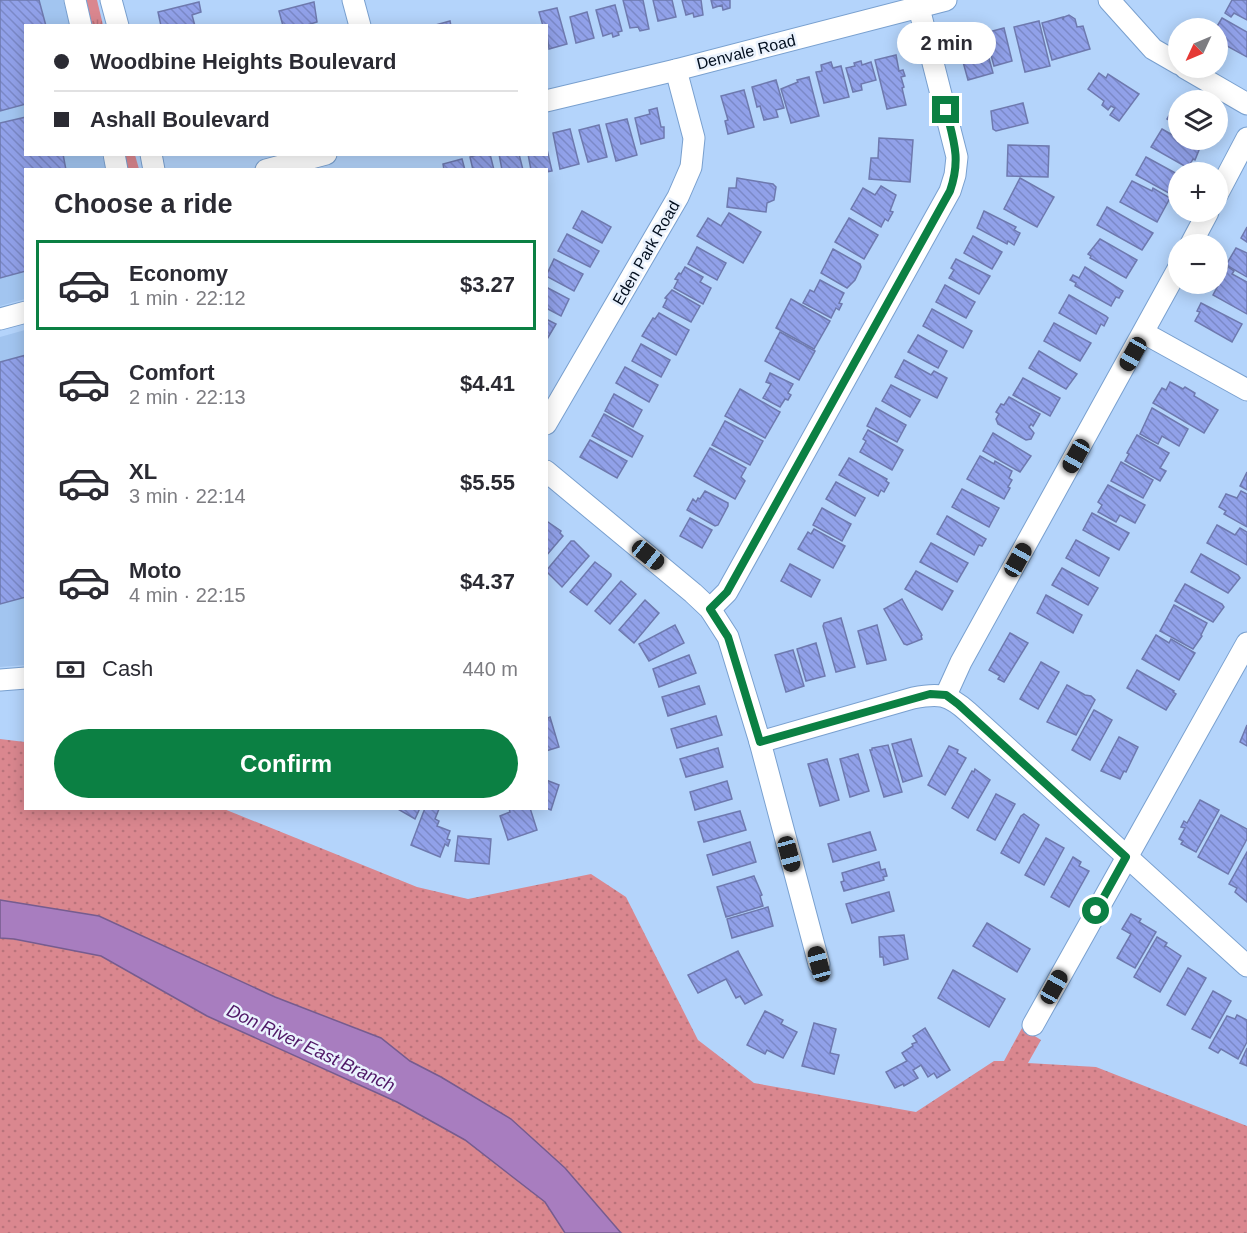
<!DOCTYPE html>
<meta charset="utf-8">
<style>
body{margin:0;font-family:Arial,sans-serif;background:#f7f7f7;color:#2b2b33;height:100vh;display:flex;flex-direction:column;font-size:22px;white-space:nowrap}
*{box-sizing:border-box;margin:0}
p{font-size:20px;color:#7c7c81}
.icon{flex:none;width:33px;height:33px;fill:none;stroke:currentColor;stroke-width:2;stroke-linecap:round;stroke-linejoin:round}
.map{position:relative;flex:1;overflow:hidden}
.sheet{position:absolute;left:24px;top:168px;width:524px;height:642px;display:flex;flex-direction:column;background:#fff;border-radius:0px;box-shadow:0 3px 15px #0003}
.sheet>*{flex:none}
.hud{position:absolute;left:24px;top:24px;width:524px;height:132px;border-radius:0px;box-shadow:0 3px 15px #0003;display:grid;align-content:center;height:132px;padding:0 30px;background:#fff}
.needle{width:39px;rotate:226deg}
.tools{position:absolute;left:1168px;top:18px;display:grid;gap:12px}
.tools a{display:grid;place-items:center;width:60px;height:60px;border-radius:50%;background:#fff;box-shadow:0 3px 15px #0003;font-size:30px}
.end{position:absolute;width:27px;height:27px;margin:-14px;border:8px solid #0b8043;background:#fff;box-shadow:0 0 0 3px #fff}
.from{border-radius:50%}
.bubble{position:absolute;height:42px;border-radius:21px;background:#fff;box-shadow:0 3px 15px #0003;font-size:20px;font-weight:800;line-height:42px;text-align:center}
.car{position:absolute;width:18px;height:36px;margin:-18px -9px;border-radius:8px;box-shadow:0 0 4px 2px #0007;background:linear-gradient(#222 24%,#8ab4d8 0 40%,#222 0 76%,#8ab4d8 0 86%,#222 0)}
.hud b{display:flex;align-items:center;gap:21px;height:57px;font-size:22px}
.hud b+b{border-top:2px solid #e1e1e2}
.hud i{width:15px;height:15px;background:#2b2b33}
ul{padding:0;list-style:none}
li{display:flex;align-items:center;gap:18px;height:90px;margin:0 12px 9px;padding:0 18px;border:3px solid transparent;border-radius:0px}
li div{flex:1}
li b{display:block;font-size:22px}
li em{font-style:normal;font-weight:800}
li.selected{border-color:#0b8043}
li>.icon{width:54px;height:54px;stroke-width:1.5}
h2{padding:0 30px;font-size:27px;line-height:72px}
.pay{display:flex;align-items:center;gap:15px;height:66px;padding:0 30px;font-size:22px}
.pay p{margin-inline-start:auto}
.button{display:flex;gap:12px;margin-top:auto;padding:12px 30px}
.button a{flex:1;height:69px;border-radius:36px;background:#0b8043;color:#fff;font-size:24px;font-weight:800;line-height:69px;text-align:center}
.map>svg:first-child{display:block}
.built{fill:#a2c5f0}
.grass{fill:url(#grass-tufts)}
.park{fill:url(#park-dots)}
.water{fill:#a87dbf;stroke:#765c8f;stroke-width:1.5}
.building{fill:url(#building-back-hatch);stroke:#6e79ae;stroke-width:1.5}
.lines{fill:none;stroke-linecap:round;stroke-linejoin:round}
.minor-casing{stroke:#79a0cf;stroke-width:23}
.minor{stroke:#fff;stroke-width:21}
.route{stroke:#0b8043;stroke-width:8}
.labels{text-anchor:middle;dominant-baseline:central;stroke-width:5;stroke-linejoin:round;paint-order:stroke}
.street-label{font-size:16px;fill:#020e1e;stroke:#eaf2fd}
.water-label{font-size:18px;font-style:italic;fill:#4f1666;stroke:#eaf2fd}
</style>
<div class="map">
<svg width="1247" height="1233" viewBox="0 0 1247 1233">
<defs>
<pattern id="grass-tufts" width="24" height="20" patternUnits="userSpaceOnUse" patternTransform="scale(1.5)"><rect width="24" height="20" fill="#da878f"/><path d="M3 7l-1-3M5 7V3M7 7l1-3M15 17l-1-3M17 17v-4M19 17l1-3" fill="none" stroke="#b9737b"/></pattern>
<pattern id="park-dots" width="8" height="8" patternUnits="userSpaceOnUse" patternTransform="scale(1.5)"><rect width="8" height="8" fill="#da878f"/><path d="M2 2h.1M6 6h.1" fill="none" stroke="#b9737b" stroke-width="1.8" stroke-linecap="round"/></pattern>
<pattern id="building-back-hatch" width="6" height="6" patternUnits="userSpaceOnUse" patternTransform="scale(1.5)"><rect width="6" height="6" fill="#91a1e9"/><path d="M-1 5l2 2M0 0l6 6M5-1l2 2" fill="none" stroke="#7b89c7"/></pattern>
</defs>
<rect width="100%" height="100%" fill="#b4d4fb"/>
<g class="built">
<path d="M0 0H63L70 25 26 26V154L102 155 106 169 26 170 25 299 0 306Z"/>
<path d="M25 330V665L0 667V337Z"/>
</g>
<g class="grass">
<path d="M85 0H97L103 25H91Z"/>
<path d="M124 155H135L139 169H127Z"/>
</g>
<path class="park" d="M0 739 25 742 26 808 224 809 417 887 468 899 591 874 626 897 698 1040 754 1083 916 1112 994 1061H1004L1022 1028 1041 1040 1028 1063 1096 1067 1247 1126V1233H0Z"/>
<path class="water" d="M0 900 99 916 275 997 381 1038 410 1061 441 1077 511 1119 565 1168 621 1233H565L545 1202 465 1140 397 1102 207 1016 101 956 14 939 0 938Z"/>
<g class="building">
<path d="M0 0H39L46 26H26V104L0 111Z"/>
<path d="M623 0H643L649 29 640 31 638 27 630 28Z"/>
<path d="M653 0H672L676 17 658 21Z"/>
<path d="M682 0H701L703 15 694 17 693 13 686 15Z"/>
<path d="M711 0H730V8L723 10 722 5 713 8Z"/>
<path d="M1232 0H1247V20L1234 13 1231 17 1225 13Z"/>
<path d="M199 2 201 12 192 15 195 26H161L158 12Z"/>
<path d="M314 2 317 22 304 26H283L279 11Z"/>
<path d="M615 5 622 31 618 32 619 35 613 37 612 33 603 36 596 10Z"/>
<path d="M557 8 567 44 549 49 546 26H543L539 12Z"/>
<path d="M587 12 594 38 576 43 570 17Z"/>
<path d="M1069 15 1075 19 1077 27 1083 26 1090 49 1052 60 1042 23 1063 17V20L1064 17Z"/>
<path d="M1222 18 1247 32V57L1218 41V28H1216Z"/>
<path d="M450 21 451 26H432Z"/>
<path d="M1039 21 1050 66 1025 72 1014 27Z"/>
<path d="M1004 28 1012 61 994 66 985 33Z"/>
<path d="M982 33 993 73 968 80 957 40Z"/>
<path d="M896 55 899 71 903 70 905 76 901 77 904 87 902 88 906 105 887 109 875 60Z"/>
<path d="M861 61 862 65 871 62 876 80 861 84 862 90 853 92 846 68 855 66 854 63Z"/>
<path d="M831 62 833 68 841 66 849 97 824 103 816 72 822 71 821 65Z"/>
<path d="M1099 73 1106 78 1108 74 1139 94 1119 121 1110 115 1115 108 1111 106 1108 110 1102 105 1104 101 1088 89Z"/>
<path d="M809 77 819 116 791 123 781 89 798 82 797 80Z"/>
<path d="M776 80 784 108 776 110 778 117 764 120 760 106 757 107 752 87Z"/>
<path d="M744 90 754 127 728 134 725 121 728 120 721 96Z"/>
<path d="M1177 102 1179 103V126L1167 119Z"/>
<path d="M1023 103 1028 123 996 131 993 129 991 111Z"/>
<path d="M657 108 661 127H664V138L641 144 635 118 650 114 649 110Z"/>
<path d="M26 117V154H63L66 170H26V271L0 278V123Z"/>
<path d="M627 119 637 155 616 161 606 124Z"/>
<path d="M599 125 607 157 588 162 579 130Z"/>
<path d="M570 129 579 164 560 169 553 133Z"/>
<path d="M1162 129 1199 150 1195 160 1193 159 1188 168 1151 147Z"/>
<path d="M879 138 913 140 910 182 869 179 871 158H878Z"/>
<path d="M546 145 552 171 546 172V170H531L528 154H546Z"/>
<path d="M1008 145 1049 146 1048 177 1007 176Z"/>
<path d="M480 154H490L494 170H473L470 157Z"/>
<path d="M499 154H519L523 170H502Z"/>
<path d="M1146 157 1179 175V191L1176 197 1136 175Z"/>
<path d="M462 159 465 170H444L443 164Z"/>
<path d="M737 178 773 184 776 187 774 200 767 203 766 212 727 207 729 188H736Z"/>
<path d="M1020 178 1054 197 1037 227 1004 209Z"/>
<path d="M1132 181 1152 191 1153 188 1170 198 1157 222 1120 202Z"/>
<path d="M881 186 896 195 890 211 893 212 888 221 885 219 881 227 851 209 863 188 875 195Z"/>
<path d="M1107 207 1153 233 1142 250 1097 225Z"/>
<path d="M582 211 611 227 602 243 573 228Z"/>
<path d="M984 211 1016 227 1014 230 1020 233 1014 245 1008 241 1007 244 977 228Z"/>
<path d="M729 213 761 232 743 263 697 236 708 218 721 226Z"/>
<path d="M849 218 878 235 864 259 835 242Z"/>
<path d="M1247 227V242L1241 238Z"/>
<path d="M567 234 599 251 590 267 558 251Z"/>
<path d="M973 236 1002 252 992 269 964 253Z"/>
<path d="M1100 239 1137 260 1126 278 1090 258 1091 256 1088 254Z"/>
<path d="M697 247 726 263 717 280 688 264Z"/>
<path d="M1236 248 1247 253V277L1226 265Z"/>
<path d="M833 249 860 264 861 267 855 280 847 288 821 273Z"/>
<path d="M554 259 583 274 574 291 546 276Z"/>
<path d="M956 259 990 276 979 294 949 278 954 270 951 268Z"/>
<path d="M685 267 703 277 700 282 711 288 703 304 674 288 678 280 675 279 679 273 681 274Z"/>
<path d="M1085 267 1123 291 1119 298 1116 297 1111 306 1075 286 1076 283 1070 280 1073 275 1079 278Z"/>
<path d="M1228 267 1234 271 1232 274 1247 282V314L1213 295Z"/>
<path d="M820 280 844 293 839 303 842 304 839 310 836 308 831 318 803 303 810 290 814 292Z"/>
<path d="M945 285 975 302 966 318 936 302Z"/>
<path d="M546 287 569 299 561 316 546 308Z"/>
<path d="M672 290 700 306 691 322 663 307 667 299 665 298Z"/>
<path d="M1069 295 1106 316 1108 318 1104 326 1101 324 1096 334 1059 313Z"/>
<path d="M791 299 830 321 814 349 776 328Z"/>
<path d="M1201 303 1242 324 1232 342 1195 321 1200 312 1197 311Z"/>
<path d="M932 309 972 331 963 348 923 326Z"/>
<path d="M659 313 689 330 676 355 642 336 653 318 655 319Z"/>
<path d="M546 319 556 324 546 341Z"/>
<path d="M1054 323 1091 343 1080 361 1044 341Z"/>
<path d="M780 332 815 351 799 380 765 361Z"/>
<path d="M918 335 947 351 938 368 908 352Z"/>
<path d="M641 344 670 360 661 377 632 361Z"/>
<path d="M1039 351 1077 374 1066 389 1029 368Z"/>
<path d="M26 355V597L0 604V362Z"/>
<path d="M904 360 931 375 934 371 947 378 937 398 895 377Z"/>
<path d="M625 367 658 385 649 402 616 383Z"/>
<path d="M770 373 793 384 788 393 791 395 788 400 785 399 780 407 763 398 771 384 766 382Z"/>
<path d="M1023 378 1060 398 1050 416 1013 395Z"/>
<path d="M1170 382 1183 389 1185 387 1195 393 1194 396 1218 410 1204 433 1153 403 1162 388 1166 390Z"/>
<path d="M891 385 920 400 910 417 882 401Z"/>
<path d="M740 389 780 412 765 438 725 416Z"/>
<path d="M614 394 642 410 633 427 605 411Z"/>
<path d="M1009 397 1040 414 1033 426 1031 424 1029 427 1034 433 1031 439 1026 440 998 424 996 419 999 414 996 412 1001 404 1004 405Z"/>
<path d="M876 408 906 425 897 442 867 426Z"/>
<path d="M1152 408 1188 429 1179 446 1162 436 1158 444 1140 434Z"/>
<path d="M604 414 643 436 632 457 592 436Z"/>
<path d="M725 421 763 441 750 465 712 445Z"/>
<path d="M868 430 903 450 892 470 860 452 866 441 863 439Z"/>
<path d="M993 433 1031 456 1020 472 983 451Z"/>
<path d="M1137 435 1169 453 1160 468 1166 471 1160 481 1125 461 1129 454 1127 453Z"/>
<path d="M590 440 627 461 617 478 580 457Z"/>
<path d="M710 448 746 468 741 477 745 481 735 499 694 476Z"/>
<path d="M980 456 994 464 995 461 1012 471 1009 478 1012 480 1008 487 1010 488 1004 499 967 479Z"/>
<path d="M849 458 887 479 886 481 889 483 884 492 881 490 878 496 839 475Z"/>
<path d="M1121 462 1153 480 1143 498 1111 481Z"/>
<path d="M1247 472V490L1240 486Z"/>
<path d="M836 482 865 498 855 516 826 499Z"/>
<path d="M1108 485 1145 505 1135 523 1120 515 1116 522 1098 512 1102 505 1098 502Z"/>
<path d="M962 489 999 508 989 527 952 507Z"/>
<path d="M705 491 728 503V506L718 525 715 526 687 510 693 499 696 502 698 498 700 499Z"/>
<path d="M1241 491 1247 494V527L1224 514 1226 511 1219 507 1226 494 1237 498Z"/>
<path d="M822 508 851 524 842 541 813 525Z"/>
<path d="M1092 513 1129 533 1119 550 1083 530Z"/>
<path d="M947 516 986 539 982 546 979 545 974 555 937 534Z"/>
<path d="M690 518 712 530 702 548 680 536Z"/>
<path d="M548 522 561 531 560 533 563 536 546 556V524Z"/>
<path d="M1217 525 1235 535 1240 528 1247 532V565L1207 543Z"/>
<path d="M814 529 845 546 833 568 798 549 808 532 811 534Z"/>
<path d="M1076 540 1109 558 1099 576 1066 558Z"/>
<path d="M571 541H574L589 556 562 587 546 571Z"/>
<path d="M931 543 968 563 957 582 920 562Z"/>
<path d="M1201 554 1238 575 1240 578 1228 593 1191 572Z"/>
<path d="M595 562 611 574V576L587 605 570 592Z"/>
<path d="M790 564 820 580 811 597 781 581Z"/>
<path d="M1062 568 1098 588 1088 605 1052 585Z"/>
<path d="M916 571 953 591 942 610 905 589Z"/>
<path d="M621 581 636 594 610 624 595 611Z"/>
<path d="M1185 584 1222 604 1224 607 1213 622 1175 601Z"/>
<path d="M1046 595 1082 615 1073 633 1037 613Z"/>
<path d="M902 599 922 635 921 636 922 639 907 645 904 644 884 609Z"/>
<path d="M645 600 659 613 634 643 619 630Z"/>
<path d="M1174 605 1207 623 1201 635 1202 636 1193 649 1160 631Z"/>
<path d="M841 618 855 667 836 672 823 626 824 623Z"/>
<path d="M675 625 684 643 649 661 639 644Z"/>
<path d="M877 625 886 660 867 664 858 631Z"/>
<path d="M1010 633 1028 643 1004 682 998 679 1000 676 989 670Z"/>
<path d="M1156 635 1169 643 1171 639 1195 653 1179 680 1142 659Z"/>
<path d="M816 643 825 676 806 681 797 649Z"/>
<path d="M793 650 804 686 786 692 775 655Z"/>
<path d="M689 655 696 673 659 687 653 669Z"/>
<path d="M1041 662 1059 672 1038 709 1020 699Z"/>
<path d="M1137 670 1174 691 1173 692 1176 694 1166 710 1127 688Z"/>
<path d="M1067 685 1085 695 1091 696 1095 700 1076 735 1047 722Z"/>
<path d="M699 686 705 704 668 716 662 697Z"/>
<path d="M1094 710 1112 720 1090 760 1072 750Z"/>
<path d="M716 716 722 735 677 748 671 729Z"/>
<path d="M550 717 559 747 546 751V719Z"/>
<path d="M1247 725V746L1240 742Z"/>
<path d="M1119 737 1138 747 1126 772 1124 771 1120 779 1101 771Z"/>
<path d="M911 739 922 776 903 782 892 744Z"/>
<path d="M888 745 902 792 884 797 870 750H872V748Z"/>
<path d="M949 746 958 750 957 753 966 758 945 795 928 785Z"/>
<path d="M718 748 723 767 686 777 680 759Z"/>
<path d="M858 754 869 791 850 797 840 759Z"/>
<path d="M827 759 839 800 820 806 808 764Z"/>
<path d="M975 769 990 780 968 818 952 808 972 771 974 772Z"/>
<path d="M546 780 559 785 551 810 546 808Z"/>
<path d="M727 781 732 799 695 810 690 792Z"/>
<path d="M996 794 1015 804 995 840 977 830Z"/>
<path d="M1200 800 1219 810 1196 852 1181 844 1183 841 1179 839 1185 828 1181 827 1184 821 1187 823Z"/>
<path d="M396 808H420L415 819Z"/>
<path d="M425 808 439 809 435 819 439 821 437 826 450 831 447 839 450 840 448 846 445 844 440 857 411 845Z"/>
<path d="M509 808H530L537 830 508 840 500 816 510 812Z"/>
<path d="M740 811 746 830 704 842 698 822Z"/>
<path d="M1024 814 1039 825 1019 863 1001 853 1021 816Z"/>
<path d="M1221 815 1247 829V839L1228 874 1198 857Z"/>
<path d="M870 832 876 850 833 862 828 844Z"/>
<path d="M458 836 491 839 489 864 455 861Z"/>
<path d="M1046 838 1064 848 1044 885 1025 875Z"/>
<path d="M750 842 756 862 713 875 707 855Z"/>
<path d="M1247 852V902L1235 892 1237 888 1229 884Z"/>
<path d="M1073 857 1081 862 1079 866 1089 871 1069 907 1051 897Z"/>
<path d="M879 862 881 870 885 869 887 876 883 877 884 880 844 891 841 882 844 881 842 873Z"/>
<path d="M754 876 762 895 760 896 763 906 726 917 717 887Z"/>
<path d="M889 892 894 911 852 923 846 904Z"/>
<path d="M768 907 773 926 732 938 727 919Z"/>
<path d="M1131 914 1141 919 1139 922 1156 932 1135 968 1117 958 1131 934 1122 929Z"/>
<path d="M987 923 1030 949 1017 972 973 946Z"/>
<path d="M904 935 908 959 884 965 883 957H880L879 937Z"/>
<path d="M1157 937 1167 943 1164 947 1166 946 1181 956 1160 992 1134 977Z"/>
<path d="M738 951 762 995 745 1004 740 996 736 998 726 979 698 993 688 975Z"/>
<path d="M1188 968 1206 978 1185 1015 1167 1005Z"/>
<path d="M953 970 1005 999 989 1027 938 998Z"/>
<path d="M1213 991 1231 1001 1210 1038 1192 1029Z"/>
<path d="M765 1011 783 1020 781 1024 797 1032 783 1058 767 1050 765 1054 747 1045Z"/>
<path d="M1237 1015 1247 1020V1042L1238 1059 1221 1049 1218 1053 1209 1048 1227 1016 1235 1019Z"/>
<path d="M814 1023 836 1029 830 1053 839 1055 834 1074 802 1066Z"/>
<path d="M925 1028 950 1070 937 1078 934 1073 928 1077 921 1065 913 1070 918 1078 904 1086 903 1084 895 1088 886 1072 907 1061 902 1053 913 1046 912 1044 917 1042 913 1036Z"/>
<path d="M1247 1048V1066L1240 1063Z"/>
</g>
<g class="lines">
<g class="minor-casing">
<g id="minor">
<path d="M75 0 81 26"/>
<path d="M111 0 118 26"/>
<path d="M353 0 360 26"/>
<path d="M1109 0 1153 49 1179 64"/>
<path d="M1185 68 1247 104"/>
<path d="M546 101 676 70 946 0"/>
<path d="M114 154 117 170"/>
<path d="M151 154 154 170"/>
<path d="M266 170 326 154"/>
<path d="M1218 193 1247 138"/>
<path d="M1191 244 1208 212"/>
<path d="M0 319 26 312"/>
<path d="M1144 333 1247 390"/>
<path d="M546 424 678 197 691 167 694 138 676 70"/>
<path d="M546 471 693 593 710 609 728 637 760 742 819 964"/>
<path d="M710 609 727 592 950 191 955 175 957 157 919 8"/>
<path d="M0 680 26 678"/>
<path d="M946 695 961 662 1179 267"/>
<path d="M760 742 913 698C939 693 948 694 968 712L1247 966"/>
<path d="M1033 1025 1247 643"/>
</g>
</g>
<use href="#minor" class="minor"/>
</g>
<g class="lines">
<path class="route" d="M946 110C954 142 961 159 950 191L727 592 710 609 728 637 760 742 930 694 946 695 958 704 1126 857 1096 911"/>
</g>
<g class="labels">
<g class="street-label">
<text transform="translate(746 52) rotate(-14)">Denvale Road</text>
<text transform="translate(646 253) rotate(-60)">Eden Park Road</text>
</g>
<g class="water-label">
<text transform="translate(311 1048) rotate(25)">Don River East Branch</text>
</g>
</g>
</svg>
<div class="tools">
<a><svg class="needle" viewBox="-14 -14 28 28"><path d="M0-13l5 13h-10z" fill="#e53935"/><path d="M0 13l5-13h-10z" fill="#7c7c81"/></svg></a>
<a><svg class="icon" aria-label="layers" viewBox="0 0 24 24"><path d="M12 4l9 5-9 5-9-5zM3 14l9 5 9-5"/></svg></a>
<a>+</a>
<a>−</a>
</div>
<i class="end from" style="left:1096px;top:911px"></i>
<i class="end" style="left:946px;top:110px"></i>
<div class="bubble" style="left:897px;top:22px;width:99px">2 min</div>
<i class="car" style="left:1133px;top:354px;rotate:209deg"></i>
<i class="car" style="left:1076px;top:456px;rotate:209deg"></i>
<i class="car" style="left:648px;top:555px;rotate:129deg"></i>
<i class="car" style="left:1018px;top:560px;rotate:29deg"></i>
<i class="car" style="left:789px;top:854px;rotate:165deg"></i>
<i class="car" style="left:819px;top:964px;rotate:345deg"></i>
<i class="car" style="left:1054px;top:987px;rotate:29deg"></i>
<div class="hud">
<b><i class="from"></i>Woodbine Heights Boulevard</b>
<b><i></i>Ashall Boulevard</b>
</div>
<section class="sheet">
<h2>Choose a ride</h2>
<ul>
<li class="selected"><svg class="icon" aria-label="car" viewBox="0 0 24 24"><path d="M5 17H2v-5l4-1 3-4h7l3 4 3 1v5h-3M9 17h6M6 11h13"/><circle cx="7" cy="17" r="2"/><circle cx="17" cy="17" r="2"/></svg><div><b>Economy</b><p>1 min · 22:12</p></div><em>$3.27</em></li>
<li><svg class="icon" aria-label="car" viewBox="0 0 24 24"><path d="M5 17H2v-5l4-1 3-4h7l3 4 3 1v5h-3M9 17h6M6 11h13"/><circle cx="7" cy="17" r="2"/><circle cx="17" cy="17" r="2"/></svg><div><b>Comfort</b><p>2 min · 22:13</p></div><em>$4.41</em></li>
<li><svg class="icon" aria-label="car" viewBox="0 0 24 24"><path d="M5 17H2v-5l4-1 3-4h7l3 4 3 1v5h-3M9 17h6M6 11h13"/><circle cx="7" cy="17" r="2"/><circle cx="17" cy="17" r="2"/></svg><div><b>XL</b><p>3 min · 22:14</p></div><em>$5.55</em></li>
<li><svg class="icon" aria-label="car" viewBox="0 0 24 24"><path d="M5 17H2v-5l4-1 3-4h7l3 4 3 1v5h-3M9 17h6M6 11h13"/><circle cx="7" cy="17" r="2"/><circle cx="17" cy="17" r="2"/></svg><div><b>Moto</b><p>4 min · 22:15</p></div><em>$4.37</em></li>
</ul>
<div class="pay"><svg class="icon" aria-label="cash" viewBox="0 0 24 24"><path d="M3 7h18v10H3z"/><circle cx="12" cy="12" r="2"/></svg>Cash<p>440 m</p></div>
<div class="button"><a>Confirm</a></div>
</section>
</div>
